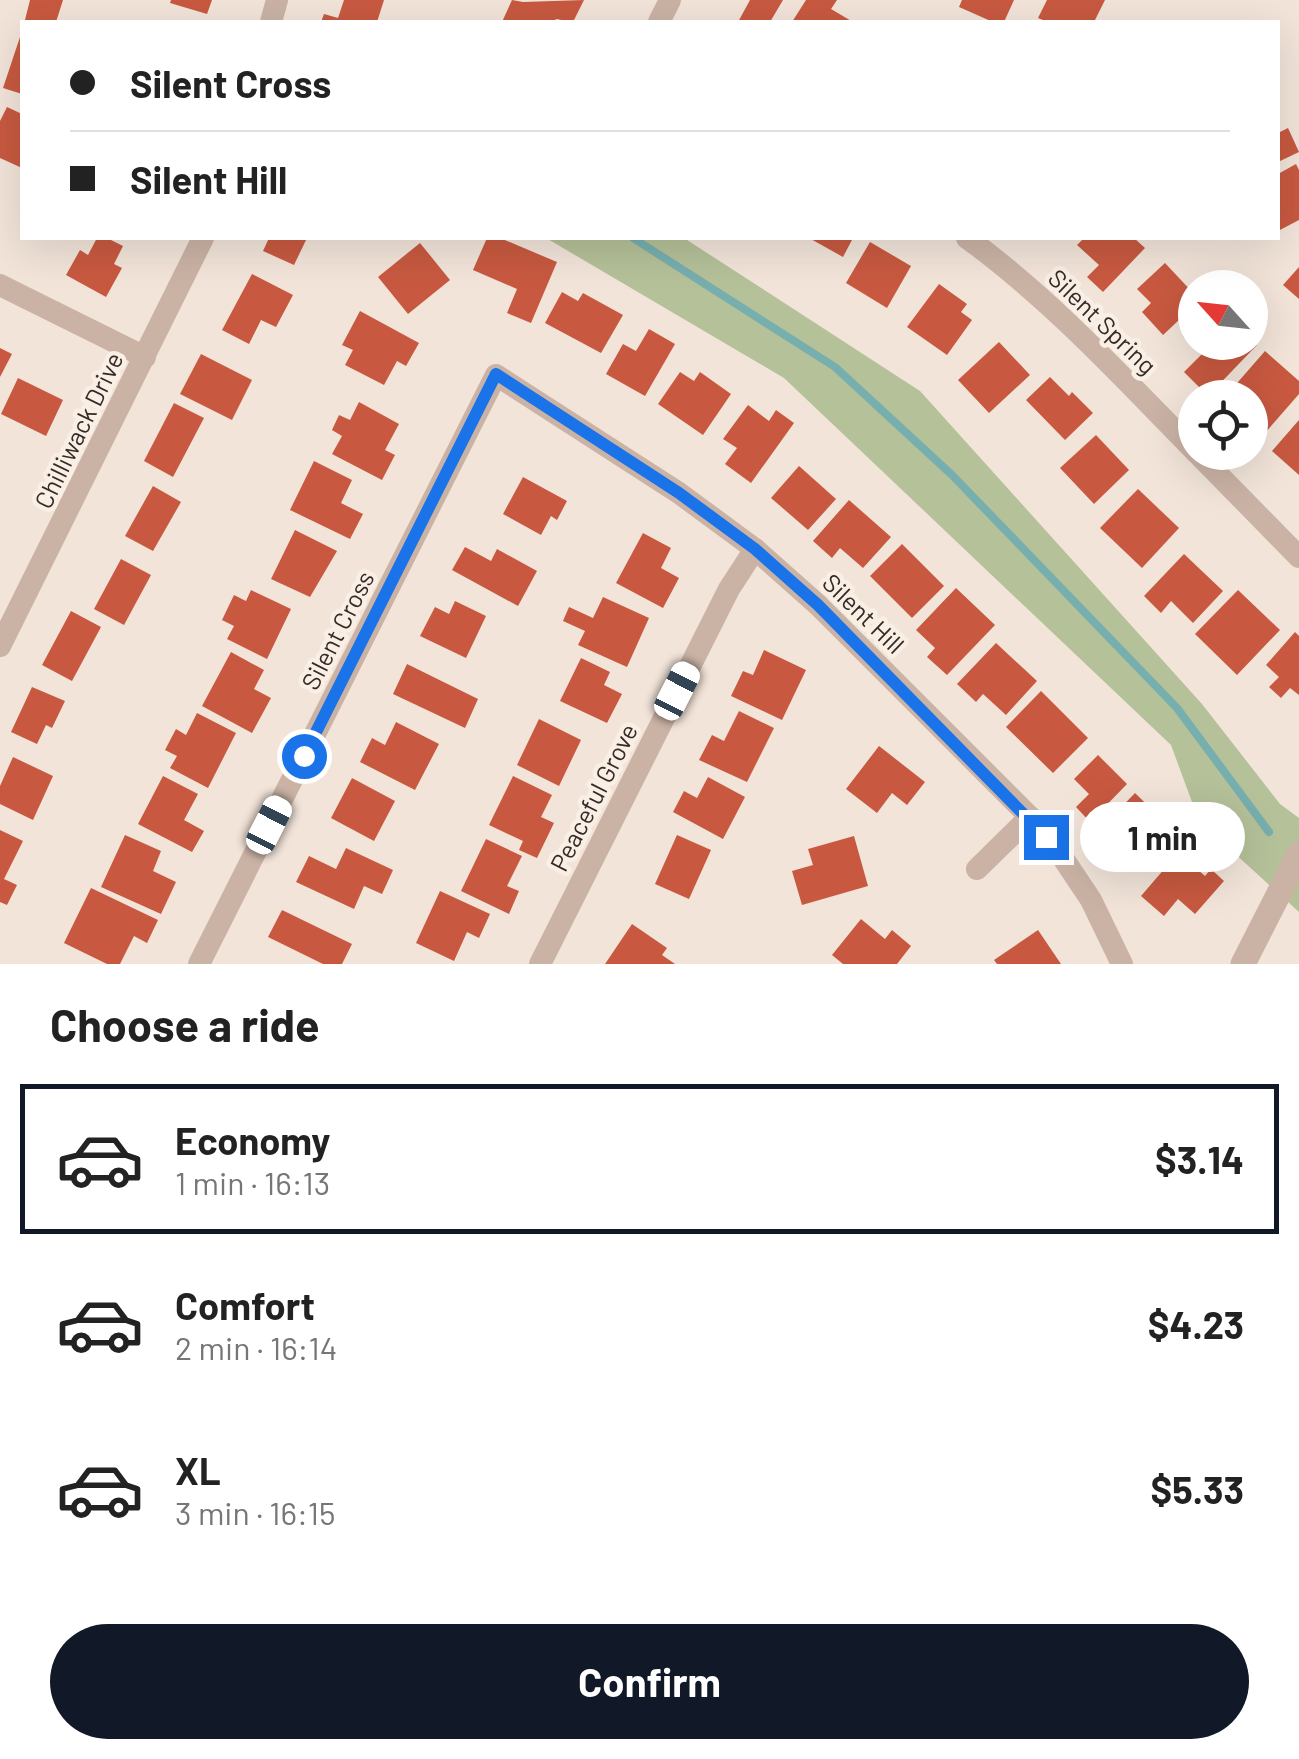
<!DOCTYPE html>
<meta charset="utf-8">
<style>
body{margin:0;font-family:Barlow,sans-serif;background:#f2f2f2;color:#222;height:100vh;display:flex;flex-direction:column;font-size:38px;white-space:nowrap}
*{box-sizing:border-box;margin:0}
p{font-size:32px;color:#767676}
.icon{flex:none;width:55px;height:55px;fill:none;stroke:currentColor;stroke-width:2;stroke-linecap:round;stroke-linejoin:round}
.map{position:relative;height:964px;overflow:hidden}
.details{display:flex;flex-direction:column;background:#fff;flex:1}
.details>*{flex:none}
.hud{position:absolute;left:20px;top:20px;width:1260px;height:220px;border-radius:0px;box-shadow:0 10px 40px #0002;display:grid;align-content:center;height:220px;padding:0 50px;background:#fff}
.needle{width:65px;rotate:297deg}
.controls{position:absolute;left:1178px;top:270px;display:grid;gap:20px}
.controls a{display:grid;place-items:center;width:90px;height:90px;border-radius:50%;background:#fff;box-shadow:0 10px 40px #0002;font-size:50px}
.end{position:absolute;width:45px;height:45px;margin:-22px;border:12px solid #1a73e8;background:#fff;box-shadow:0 0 0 5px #fff}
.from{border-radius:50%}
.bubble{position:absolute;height:70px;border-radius:35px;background:#fff;box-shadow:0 10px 40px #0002;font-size:32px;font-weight:700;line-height:70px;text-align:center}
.car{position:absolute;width:30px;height:60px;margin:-30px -15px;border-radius:12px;box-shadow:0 0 8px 2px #0007;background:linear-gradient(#fff 24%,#345 0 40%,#fff 0 76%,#345 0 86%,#fff 0)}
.hud b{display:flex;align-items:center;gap:35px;height:95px;font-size:38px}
.hud b+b{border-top:2px solid #e0e0e0}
.hud i{width:25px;height:25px;background:#222}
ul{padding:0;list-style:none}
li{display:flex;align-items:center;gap:30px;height:150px;margin:0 20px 15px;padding:0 30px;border:5px solid transparent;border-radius:0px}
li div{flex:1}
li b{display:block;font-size:38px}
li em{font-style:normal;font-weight:700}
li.selected{border-color:#111827}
li>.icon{width:90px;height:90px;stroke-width:1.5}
h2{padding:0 50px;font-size:45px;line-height:120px}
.primary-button{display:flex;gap:20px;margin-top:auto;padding:20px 50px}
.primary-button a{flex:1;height:115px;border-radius:60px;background:#111827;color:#fff;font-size:40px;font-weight:700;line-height:115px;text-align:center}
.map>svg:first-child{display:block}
.green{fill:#b5c199}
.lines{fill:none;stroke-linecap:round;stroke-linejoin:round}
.stream{stroke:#77afae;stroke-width:8}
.building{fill:#c85940}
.minor{stroke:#cab3a5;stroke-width:22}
.tertiary{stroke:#cab3a5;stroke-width:25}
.route{stroke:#1a73e8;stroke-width:12}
.labels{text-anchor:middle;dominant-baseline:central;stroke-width:9;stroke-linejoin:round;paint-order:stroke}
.street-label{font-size:25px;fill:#352a26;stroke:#f9efe5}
</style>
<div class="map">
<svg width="1299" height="964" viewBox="0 0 1299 964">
<rect width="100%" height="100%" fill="#f2e4d9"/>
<path class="green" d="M546 238H684L920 391 1202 704 1280 804 1299 818V912L1199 821 1171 745 784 378Z"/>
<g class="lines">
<path class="stream" d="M633 238 835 367 952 475 1177 708 1269 832"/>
</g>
<g class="building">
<path d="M30 0H63L56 22 25 20Z"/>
<path d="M171 0H212L207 14 170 3Z"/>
<path d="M344 0H384L377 22H321L324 14 338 18Z"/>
<path d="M512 0 523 2 584 0 573 22 556 19 554 22H502Z"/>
<path d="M750 0H783L770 22H738Z"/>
<path d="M806 0H837L831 9 853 22H792Z"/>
<path d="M962 0H1014L1004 22H993L959 7Z"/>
<path d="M1047 0H1105L1094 22H1048L1038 18Z"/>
<path d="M22 31V94L3 88Z"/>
<path d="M7 107 22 114V168L0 158V121Z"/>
<path d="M1288 128 1299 152 1278 162V133Z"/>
<path d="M1296 164 1299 170V220L1278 231V174Z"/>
<path d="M97 238H107L123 246 114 264 122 268 106 297 66 275 80 250 88 255Z"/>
<path d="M269 238H307L294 265 263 251Z"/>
<path d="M487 238H500L557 262 531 323 507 313 517 289 473 270Z"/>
<path d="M809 238H853L843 257Z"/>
<path d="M1084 238H1134L1145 248 1103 292 1087 277 1099 265 1077 245Z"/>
<path d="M870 242 911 266 887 308 846 283Z"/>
<path d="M420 243 450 280 408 314 378 277Z"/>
<path d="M1165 263 1195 295V305L1163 335 1142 312 1151 303 1137 289Z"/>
<path d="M1299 267V299L1283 285Z"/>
<path d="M252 274 293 295 276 327 261 320 249 344 222 330Z"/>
<path d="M939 284 967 304 961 312 972 320 947 355 907 327Z"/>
<path d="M562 292 578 301 583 293 623 315 601 353 545 323Z"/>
<path d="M360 311 419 343 406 366 397 361 384 385 345 365 353 350 342 345Z"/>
<path d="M1195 324V342H1250V338L1257 345 1208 396 1184 372 1202 354 1183 336Z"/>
<path d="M649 329 675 344 645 396 606 374 623 344 636 351Z"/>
<path d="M999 342 1030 375 989 413 958 380Z"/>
<path d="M0 348 12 354 0 377Z"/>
<path d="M1265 351 1299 381V394L1259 440 1250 432V398H1239L1231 390Z"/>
<path d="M201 354 252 380 232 420 180 394Z"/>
<path d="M680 372 694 381 700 372 731 394 703 435 658 404Z"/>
<path d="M1050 377 1069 396 1072 392 1093 413 1065 440 1026 400Z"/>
<path d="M18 378 63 400 46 436 1 414Z"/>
<path d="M359 402 399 424 385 450 395 455 382 480 332 454 342 436 332 430 339 415 350 420Z"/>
<path d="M174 403 204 418 173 477 144 461Z"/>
<path d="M748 405 769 421 776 410 794 423 751 483 725 464 737 448 723 439Z"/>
<path d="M1299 420V475L1272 451Z"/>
<path d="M1096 435 1129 470 1094 504 1060 468Z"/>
<path d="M314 461 352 480 341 503 363 514 350 539 290 510Z"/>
<path d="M799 466 836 499 808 530 771 498Z"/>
<path d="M523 477 567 501 557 520 551 516 541 535 503 514Z"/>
<path d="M153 486 181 502 153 551 125 536Z"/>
<path d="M1138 489 1179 528 1142 568 1100 528Z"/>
<path d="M849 500 891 537 863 568 840 548 832 558 813 541Z"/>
<path d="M295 530 337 551 310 597 271 579Z"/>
<path d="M643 533 671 548 661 568 679 578 663 608 616 583Z"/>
<path d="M902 544 944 586 912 618 870 576Z"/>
<path d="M465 547 491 561 497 549 537 571 518 606 452 570Z"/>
<path d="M1184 554 1223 591 1193 623 1171 601 1161 613 1144 596Z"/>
<path d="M121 559 151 575 124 625 94 609Z"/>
<path d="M956 588 995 625 947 675 927 657 935 648 916 630Z"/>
<path d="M251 590 291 609 267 659 227 639 234 626 222 620 234 595 246 601Z"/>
<path d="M1238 590 1280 630 1237 675 1195 634Z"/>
<path d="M603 597 649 618 627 667 578 645 585 631 563 621 569 607 593 618Z"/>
<path d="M455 601 486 616 466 658 420 636 435 607 449 614Z"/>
<path d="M71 611 101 627 72 681 42 665Z"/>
<path d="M1295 632 1299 636V695L1290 688 1281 698 1269 687 1279 677 1266 665Z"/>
<path d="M996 643 1037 681 1006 715 983 694 976 702 957 684Z"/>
<path d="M764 650 806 670 782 720 731 696 743 671 753 675Z"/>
<path d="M231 652 264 670 254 689 271 698 252 733 202 706Z"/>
<path d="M581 658 610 672 604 685 622 694 607 723 560 701Z"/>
<path d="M407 664 478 699 465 728 393 694Z"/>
<path d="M32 687 65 701 52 728 46 725 37 744 11 732Z"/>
<path d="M1041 691 1088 738 1053 773 1006 727Z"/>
<path d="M739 711 774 728 747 782 699 760 712 735 724 741Z"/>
<path d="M197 713 236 733 208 788 170 768 177 756 165 750 176 729 186 735Z"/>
<path d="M539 719 581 740 559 786 517 765Z"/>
<path d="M396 722 439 744 415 790 360 762 372 738 385 745Z"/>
<path d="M879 746 925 782 907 805 892 793 877 813 846 789Z"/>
<path d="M1098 755 1127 784 1090 822 1076 807 1089 794 1074 779Z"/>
<path d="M13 757 53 776 33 820 0 804V786Z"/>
<path d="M163 776 198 794 184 820 204 831 192 852 138 824Z"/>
<path d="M513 776 552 795 541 817 554 823 537 858 519 850 523 841 489 825Z"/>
<path d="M708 777 745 797 723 839 673 812 684 791 697 798Z"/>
<path d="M352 778 395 801 374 841 331 818Z"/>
<path d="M1135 793 1175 832 1136 872 1114 851 1126 839 1108 821Z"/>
<path d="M0 830 23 841 4 879 17 885 7 905 0 902Z"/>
<path d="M125 835 161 851 153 871 176 882 161 914 101 887Z"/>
<path d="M677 835 711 850 689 899 655 884Z"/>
<path d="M854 836 868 886 802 905 792 871 813 865 808 849Z"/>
<path d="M486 839 522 856 507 886 519 891 509 914 461 891Z"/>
<path d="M346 848 393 870 382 894 364 886 354 909 296 882 309 856 336 869Z"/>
<path d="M1178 853 1205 876 1211 869 1224 881 1195 914 1178 899 1164 916 1141 896Z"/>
<path d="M91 888 158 920 147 943 134 936 120 964H107L64 943Z"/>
<path d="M440 891 490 914 479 938 467 932 454 961 416 943Z"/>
<path d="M282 910 352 944 342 964H323L268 937Z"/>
<path d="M861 919 885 939 892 930 911 946 897 964H843L832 955Z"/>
<path d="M632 924 667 948 662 955 675 964H605Z"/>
<path d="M1038 930 1061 964H997L994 960Z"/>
</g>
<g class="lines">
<g class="minor">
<path d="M271 22 277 0"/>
<path d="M659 22 670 0"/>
<path d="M967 238C1051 299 1122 377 1195 451"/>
<path d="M0 285 145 357"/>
<path d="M1196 452 1299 557"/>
<path d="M0 646 203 238"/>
<path d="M977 869 1030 817"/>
<path d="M199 964 496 375 679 493 755 549 818 605 1030 817 1063 858 1091 900 1122 964"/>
<path d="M540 964 729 589 755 549"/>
</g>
<path class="tertiary" d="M1243 964 1299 854"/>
</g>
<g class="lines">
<path class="route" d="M304 756 496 374 679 493 755 549 818 605 1046 837"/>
</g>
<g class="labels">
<g class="street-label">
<text transform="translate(1103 321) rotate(44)">Silent Spring</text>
<text transform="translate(78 430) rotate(-64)">Chilliwack Drive</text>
<text transform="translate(864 613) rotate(44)">Silent Hill</text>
<text transform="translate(337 630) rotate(-63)">Silent Cross</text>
<text transform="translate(593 797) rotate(-63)">Peaceful Grove</text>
</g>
</g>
</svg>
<div class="controls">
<a><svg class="needle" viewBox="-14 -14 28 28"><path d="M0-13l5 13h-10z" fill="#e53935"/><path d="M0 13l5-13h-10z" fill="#767676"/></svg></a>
<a><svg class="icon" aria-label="locate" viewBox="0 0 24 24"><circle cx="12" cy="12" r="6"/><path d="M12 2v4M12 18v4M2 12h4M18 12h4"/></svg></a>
</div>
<i class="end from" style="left:304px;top:756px"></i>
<i class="end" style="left:1046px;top:837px"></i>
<div class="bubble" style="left:1080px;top:802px;width:165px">1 min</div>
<i class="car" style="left:677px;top:691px;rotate:27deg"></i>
<i class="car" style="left:269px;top:825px;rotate:27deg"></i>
<div class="hud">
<b><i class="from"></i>Silent Cross</b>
<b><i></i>Silent Hill</b>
</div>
</div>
<section class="details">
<h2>Choose a ride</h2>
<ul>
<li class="selected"><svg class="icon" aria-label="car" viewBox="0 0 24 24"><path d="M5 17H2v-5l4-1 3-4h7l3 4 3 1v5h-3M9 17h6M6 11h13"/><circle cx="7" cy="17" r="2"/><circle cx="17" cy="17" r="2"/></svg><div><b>Economy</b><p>1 min · 16:13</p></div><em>$3.14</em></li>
<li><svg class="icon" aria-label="car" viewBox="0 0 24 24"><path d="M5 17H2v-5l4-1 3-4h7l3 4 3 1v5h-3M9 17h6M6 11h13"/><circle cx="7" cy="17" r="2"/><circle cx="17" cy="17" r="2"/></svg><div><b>Comfort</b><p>2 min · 16:14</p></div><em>$4.23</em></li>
<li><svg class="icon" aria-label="car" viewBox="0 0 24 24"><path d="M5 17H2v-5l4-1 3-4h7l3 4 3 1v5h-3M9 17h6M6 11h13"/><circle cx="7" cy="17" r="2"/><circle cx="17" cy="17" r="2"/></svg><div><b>XL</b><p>3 min · 16:15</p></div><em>$5.33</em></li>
</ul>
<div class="primary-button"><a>Confirm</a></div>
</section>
